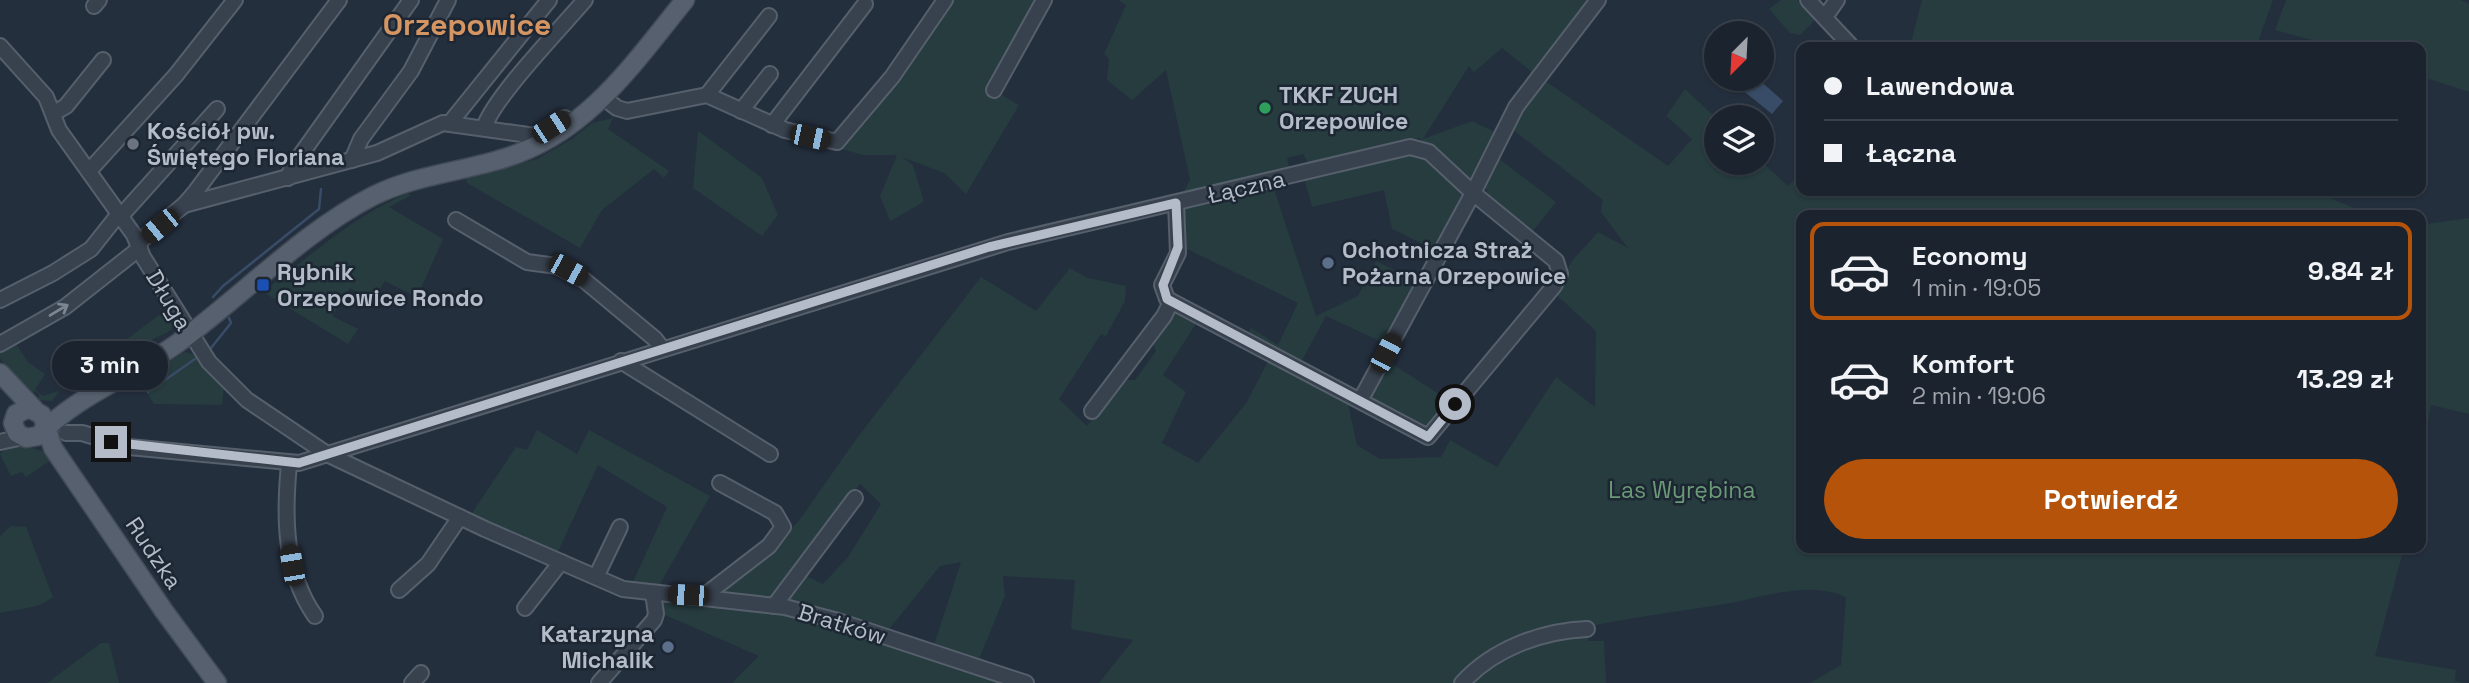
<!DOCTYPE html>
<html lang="pl">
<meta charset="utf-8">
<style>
body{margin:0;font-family:"Space Grotesk",sans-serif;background:#282f3a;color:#f1f3f6;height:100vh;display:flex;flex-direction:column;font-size:26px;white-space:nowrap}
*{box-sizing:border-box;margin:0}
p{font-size:23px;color:#a0a4aa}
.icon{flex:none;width:38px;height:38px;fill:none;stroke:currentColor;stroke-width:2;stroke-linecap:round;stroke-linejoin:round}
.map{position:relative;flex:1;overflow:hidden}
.side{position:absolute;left:1796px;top:210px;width:630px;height:343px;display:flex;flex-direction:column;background:#1b232e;border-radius:14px;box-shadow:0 2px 5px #0004,0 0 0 2px #39404a}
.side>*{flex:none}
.top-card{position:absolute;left:1796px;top:42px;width:630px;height:154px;border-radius:14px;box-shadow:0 2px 5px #0004,0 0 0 2px #39404a;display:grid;align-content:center;height:154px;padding:0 28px;background:#1b232e}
.needle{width:46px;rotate:204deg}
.tools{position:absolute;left:1704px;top:21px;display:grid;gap:14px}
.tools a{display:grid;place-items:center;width:70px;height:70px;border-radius:50%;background:#1b232e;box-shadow:0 2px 5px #0004,0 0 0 2px #39404a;font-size:35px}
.end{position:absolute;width:32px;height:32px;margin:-16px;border:9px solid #b4bcc9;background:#111;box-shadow:0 0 0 4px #111}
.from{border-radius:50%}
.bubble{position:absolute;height:49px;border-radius:24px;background:#1b232e;box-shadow:0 2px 5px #0004,0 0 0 2px #39404a;font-size:23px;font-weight:700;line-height:49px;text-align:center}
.car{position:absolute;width:21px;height:42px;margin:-21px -10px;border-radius:9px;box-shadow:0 0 5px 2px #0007;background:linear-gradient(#222 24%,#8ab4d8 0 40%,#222 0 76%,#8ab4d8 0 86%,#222 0)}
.top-card b{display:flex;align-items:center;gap:24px;height:66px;font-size:26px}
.top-card b+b{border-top:2px solid #39404a}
.top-card i{width:18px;height:18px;background:#f1f3f6}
ul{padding:12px 0 0;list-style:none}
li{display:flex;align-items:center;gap:21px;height:98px;margin:0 14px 10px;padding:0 14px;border:4px solid transparent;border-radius:14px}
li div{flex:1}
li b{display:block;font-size:26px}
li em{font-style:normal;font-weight:700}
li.selected{border-color:#b45309}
li>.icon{width:63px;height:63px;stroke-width:1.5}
.button{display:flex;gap:14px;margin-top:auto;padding:14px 28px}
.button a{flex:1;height:80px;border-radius:42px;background:#b45309;color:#fff;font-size:28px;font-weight:700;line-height:80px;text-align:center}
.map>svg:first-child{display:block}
.green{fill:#263c3f}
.water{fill:#394c67}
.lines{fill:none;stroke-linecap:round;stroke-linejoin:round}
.stream{stroke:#394c67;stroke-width:2.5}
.minor-casing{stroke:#565f6c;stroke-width:18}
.major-casing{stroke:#414a57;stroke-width:21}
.minor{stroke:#38414e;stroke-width:14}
.major{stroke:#56606e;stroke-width:18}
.oneway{stroke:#7c8592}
.route{stroke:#b4bcc9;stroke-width:9}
.leisure-dot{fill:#2e9e5b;stroke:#1d2633;stroke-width:2.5}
.worship-dot{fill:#6b7280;stroke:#1d2633;stroke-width:2.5}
.service-dot{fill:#5c6f8a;stroke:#1d2633;stroke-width:2.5}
.transit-dot{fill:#1a4fb4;stroke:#1d2633;stroke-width:2.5}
.labels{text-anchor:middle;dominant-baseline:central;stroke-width:5;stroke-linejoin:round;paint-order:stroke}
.poi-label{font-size:23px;font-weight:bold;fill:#b4bcc9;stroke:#1d2633;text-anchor:start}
.street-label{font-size:23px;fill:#b4bcc9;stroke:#1d2633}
.park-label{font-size:23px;fill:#6b9a76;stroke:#1d2633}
.district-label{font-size:30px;font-weight:bold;fill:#d59563;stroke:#1d2633}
</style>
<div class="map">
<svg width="2469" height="683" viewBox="0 0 2469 683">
<rect width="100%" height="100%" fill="#242f3e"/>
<g class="green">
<path d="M949 0H1040L993 90 1019 105 966 194 944 173 902 157 913 165 924 202 890 221 880 196 897 155H863L835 147Z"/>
<path d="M1118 0H1590L1532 72 1502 48 1474 72 1469 66 1423 139 1472 121 1497 133 1477 177 1469 181 1419 138 1311 168 1303 154 1287 158 1290 172 1182 195 1190 180 1166 70 1132 100 1107 80 1109 59 1104 54 1126 5Z"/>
<path d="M1781 0H1797L1817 18 1800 35 1790 33 1769 9Z"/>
<path d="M1922 0H2273L2256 47H1910Z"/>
<path d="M2286 0H2461L2469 4V92L2420 76V47H2338L2275 30Z"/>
<path d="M1544 80 1668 166 1692 139 1666 116 1685 89 1717 119V163L1762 162 1788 186 1801 173V191H2313L2371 215H1801V548H2404L2375 656 2456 670 2455 681 2464 683H1810L1841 665 1846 597C1807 579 1759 599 1719 605 1676 612 1634 617 1591 626L1584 622C1557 629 1523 632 1497 646 1481 654 1468 670 1456 683H1099L1133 640 1071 629 1075 580 1003 576 1005 596 977 664 933 648 961 562 940 566 886 633 779 603 800 573 823 584 848 557 881 504 860 484 773 601 722 594 798 522 857 438 981 277 1036 311 1070 268 1088 278 1126 286 1125 301 1106 336 1101 334 1059 399 1087 426 1122 380H1135L1156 351 1151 339 1172 310 1197 322 1163 375 1186 392 1162 443 1198 463 1247 402 1268 361 1303 376 1348 404 1357 445 1380 459 1441 457 1450 440 1497 467 1556 377 1595 407 1596 331 1554 293 1572 261 1598 232 1628 248 1601 212 1603 200 1512 129 1517 116Z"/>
<path d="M613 118 608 129 669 171 664 178 654 169 602 210 580 248 467 183 466 178 537 159 572 139 592 123Z"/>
<path d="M698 131 762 178 778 215 762 236 693 188Z"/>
<path d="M1417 154 1426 158 1462 192V198L1434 249 1392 229 1384 190 1312 207 1304 178 1394 156Z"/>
<path d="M1499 159 1556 202 1533 231C1520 223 1483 201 1486 184 1487 176 1495 166 1499 159Z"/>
<path d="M1273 186 1316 316 1358 296 1376 261 1418 282 1384 343 1326 316 1301 362 1248 334 1251 328 1278 345 1298 303 1185 248 1178 205Z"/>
<path d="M408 193 410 196 389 207 443 239 417 297 385 281 372 301 350 288 332 316 358 329 348 344 263 292C310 256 353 216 408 193Z"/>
<path d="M2469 218V414L2431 405 2420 468V225Z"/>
<path d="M167 309 173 318 172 329 168 332 122 354 97 376 68 390 65 386Z"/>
<path d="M14 341 28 362 45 374 35 390 43 396 59 391 52 401 38 400 39 394 34 391 30 396 0 358V349Z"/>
<path d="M185 352 193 354 224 385 222 405 154 404 139 380Z"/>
<path d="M1389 362 1450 401 1428 426C1415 426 1367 407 1371 390 1373 381 1384 370 1389 362Z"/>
<path d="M537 430 577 454 589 430 710 496 660 584 674 590 632 584 667 507 598 465 557 554 470 516 516 447 527 450Z"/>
<path d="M22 445 42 451 51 460 26 477 22 472 11 476 0 454 10 446Z"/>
<path d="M11 526 26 527 53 597C36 610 20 608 0 613V536Z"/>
<path d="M657 596 709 601 813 618 995 678 1000 683H732L759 656 665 615Z"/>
<path d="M1590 632 1588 641H1604L1606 683H1466L1517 648Z"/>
<path d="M101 643H109L119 683H47Z"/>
</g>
<path class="water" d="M1741 79H1758L1783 101 1772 114 1740 88 1738 84Z"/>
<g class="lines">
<g class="stream">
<path d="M213 297 223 286 319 209 321 189"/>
<path d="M211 348 231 323 229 318"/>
<path d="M148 392 195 359"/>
</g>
<g class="minor-casing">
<g id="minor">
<path d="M1808 0 1852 47"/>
<path d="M94 6 99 0"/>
<path d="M1825 17 1837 0"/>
<path d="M0 46 46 97 59 130 134 235 143 257 209 362 247 400 327 454 485 529 623 589 785 607 838 621 1026 683"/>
<path d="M994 90 1044 0"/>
<path d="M707 95 769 16"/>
<path d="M604 98 617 108 627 111 707 95 785 130 837 142 892 77 945 0"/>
<path d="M741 111 770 74"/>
<path d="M54 113 66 106 103 60"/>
<path d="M450 123 549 0"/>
<path d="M772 125 865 4"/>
<path d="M484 128C493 98 561 28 585 0"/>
<path d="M352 160 361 139 411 71 448 0"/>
<path d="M89 171 176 75 235 0"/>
<path d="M288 178 292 167 411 0"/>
<path d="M1176 203 1178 253 1162 285 1167 299 1428 437 1554 286 1560 274 1556 261 1473 193 1361 399"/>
<path d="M184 205 377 153 443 123 535 136 565 118"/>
<path d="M120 217 217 109"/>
<path d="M456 220 527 262 557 266 584 280 655 339 662 348"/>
<path d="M138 243 184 205 196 191 339 0"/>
<path d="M0 300 53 273 91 249 118 215"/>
<path d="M0 344 65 307 140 248"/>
<path d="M621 361 770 454"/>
<path d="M1092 411 1164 316 1171 302"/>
<path d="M66 433H82L129 447 299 463 1008 242 1410 147 1429 152 1473 193 1516 107 1598 0"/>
<path d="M0 442 23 437"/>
<path d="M289 464C284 516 284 572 315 616"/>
<path d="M596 577 620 527"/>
<path d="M399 590 428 564 460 517"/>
<path d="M704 596 769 546 783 527 775 513 720 483"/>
<path d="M774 606 855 498"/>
<path d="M525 608 561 562"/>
<path d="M412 683 421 673"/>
<path d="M599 683 654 620 656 614 653 593"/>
<path d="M1462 683C1493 649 1541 631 1587 629"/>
</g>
</g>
<g class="major-casing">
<g id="major">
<path d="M0 373 34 409"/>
<path d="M217 683 164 611 53 448 42 415 29 408 16 414 13 423 17 433 26 438 38 436C77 395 132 376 178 343 241 297 304 231 373 196 415 175 461 172 505 158 587 133 633 64 685 0"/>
</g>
</g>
<use href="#minor" class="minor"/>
<use href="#major" class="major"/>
</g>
<defs><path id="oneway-shaft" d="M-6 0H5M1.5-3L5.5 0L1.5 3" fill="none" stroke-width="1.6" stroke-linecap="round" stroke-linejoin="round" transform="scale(1.75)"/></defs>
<use class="oneway" href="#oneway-shaft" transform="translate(59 310) rotate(-31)"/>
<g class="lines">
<path class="route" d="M111 442 299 463 989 247 1176 203 1178 247 1163 285 1167 299 1428 437 1455 404"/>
</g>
<circle class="leisure-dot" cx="1265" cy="108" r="7"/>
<circle class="worship-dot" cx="133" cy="144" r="7"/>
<g class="service-dot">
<circle cx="1328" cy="263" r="7"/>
<circle cx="668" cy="647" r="7"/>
</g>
<rect class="transit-dot" x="256" y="278" width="14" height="14" rx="3.5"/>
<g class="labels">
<g class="poi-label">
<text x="1279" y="95">TKKF ZUCH<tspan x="1279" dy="26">Orzepowice</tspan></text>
<text x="147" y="131">Kościół pw.<tspan x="147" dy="26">Świętego Floriana</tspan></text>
<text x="1342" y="250">Ochotnicza Straż<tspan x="1342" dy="26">Pożarna Orzepowice</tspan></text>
<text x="277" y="272">Rybnik<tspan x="277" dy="26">Orzepowice Rondo</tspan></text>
<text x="654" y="634" text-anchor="end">Katarzyna<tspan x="654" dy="26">Michalik</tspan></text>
</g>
<g class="street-label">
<text transform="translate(1246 187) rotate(-13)">Łączna</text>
<text transform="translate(169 300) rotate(59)">Długa</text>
<text transform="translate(154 553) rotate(56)">Rudzka</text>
<text transform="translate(842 624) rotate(17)">Bratków</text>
</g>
<g class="park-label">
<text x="1682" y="490">Las Wyrębina</text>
</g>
<g class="district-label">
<text x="467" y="24">Orzepowice</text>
</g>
</g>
</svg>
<div class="tools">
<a><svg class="needle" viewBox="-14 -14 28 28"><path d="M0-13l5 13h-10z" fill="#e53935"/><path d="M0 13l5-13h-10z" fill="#a0a4aa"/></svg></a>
<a><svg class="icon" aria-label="layers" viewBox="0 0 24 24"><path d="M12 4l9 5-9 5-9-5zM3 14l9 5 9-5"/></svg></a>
</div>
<i class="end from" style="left:1455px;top:404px"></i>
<i class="end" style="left:111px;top:442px"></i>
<div class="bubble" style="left:52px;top:341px;width:116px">3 min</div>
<i class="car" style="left:551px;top:127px;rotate:57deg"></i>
<i class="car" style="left:810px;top:137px;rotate:102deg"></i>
<i class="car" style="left:160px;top:226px;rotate:231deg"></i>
<i class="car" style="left:568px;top:270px;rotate:119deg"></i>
<i class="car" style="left:1386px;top:353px;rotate:28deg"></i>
<i class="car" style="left:292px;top:565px;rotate:350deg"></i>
<i class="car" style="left:688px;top:595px;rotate:273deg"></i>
<div class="top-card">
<b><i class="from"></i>Lawendowa</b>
<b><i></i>Łączna</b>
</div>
<section class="side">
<ul>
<li class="selected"><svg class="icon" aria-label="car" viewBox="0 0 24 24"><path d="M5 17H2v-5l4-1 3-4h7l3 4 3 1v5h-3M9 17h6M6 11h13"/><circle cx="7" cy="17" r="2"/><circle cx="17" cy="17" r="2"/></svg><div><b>Economy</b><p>1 min · 19:05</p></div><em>9.84 zł</em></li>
<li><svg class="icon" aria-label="car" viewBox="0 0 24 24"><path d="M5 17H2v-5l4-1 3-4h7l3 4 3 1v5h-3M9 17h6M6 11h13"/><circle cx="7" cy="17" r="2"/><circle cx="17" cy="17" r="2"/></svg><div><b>Komfort</b><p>2 min · 19:06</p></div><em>13.29 zł</em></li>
</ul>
<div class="button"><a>Potwierdź</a></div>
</section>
</div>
